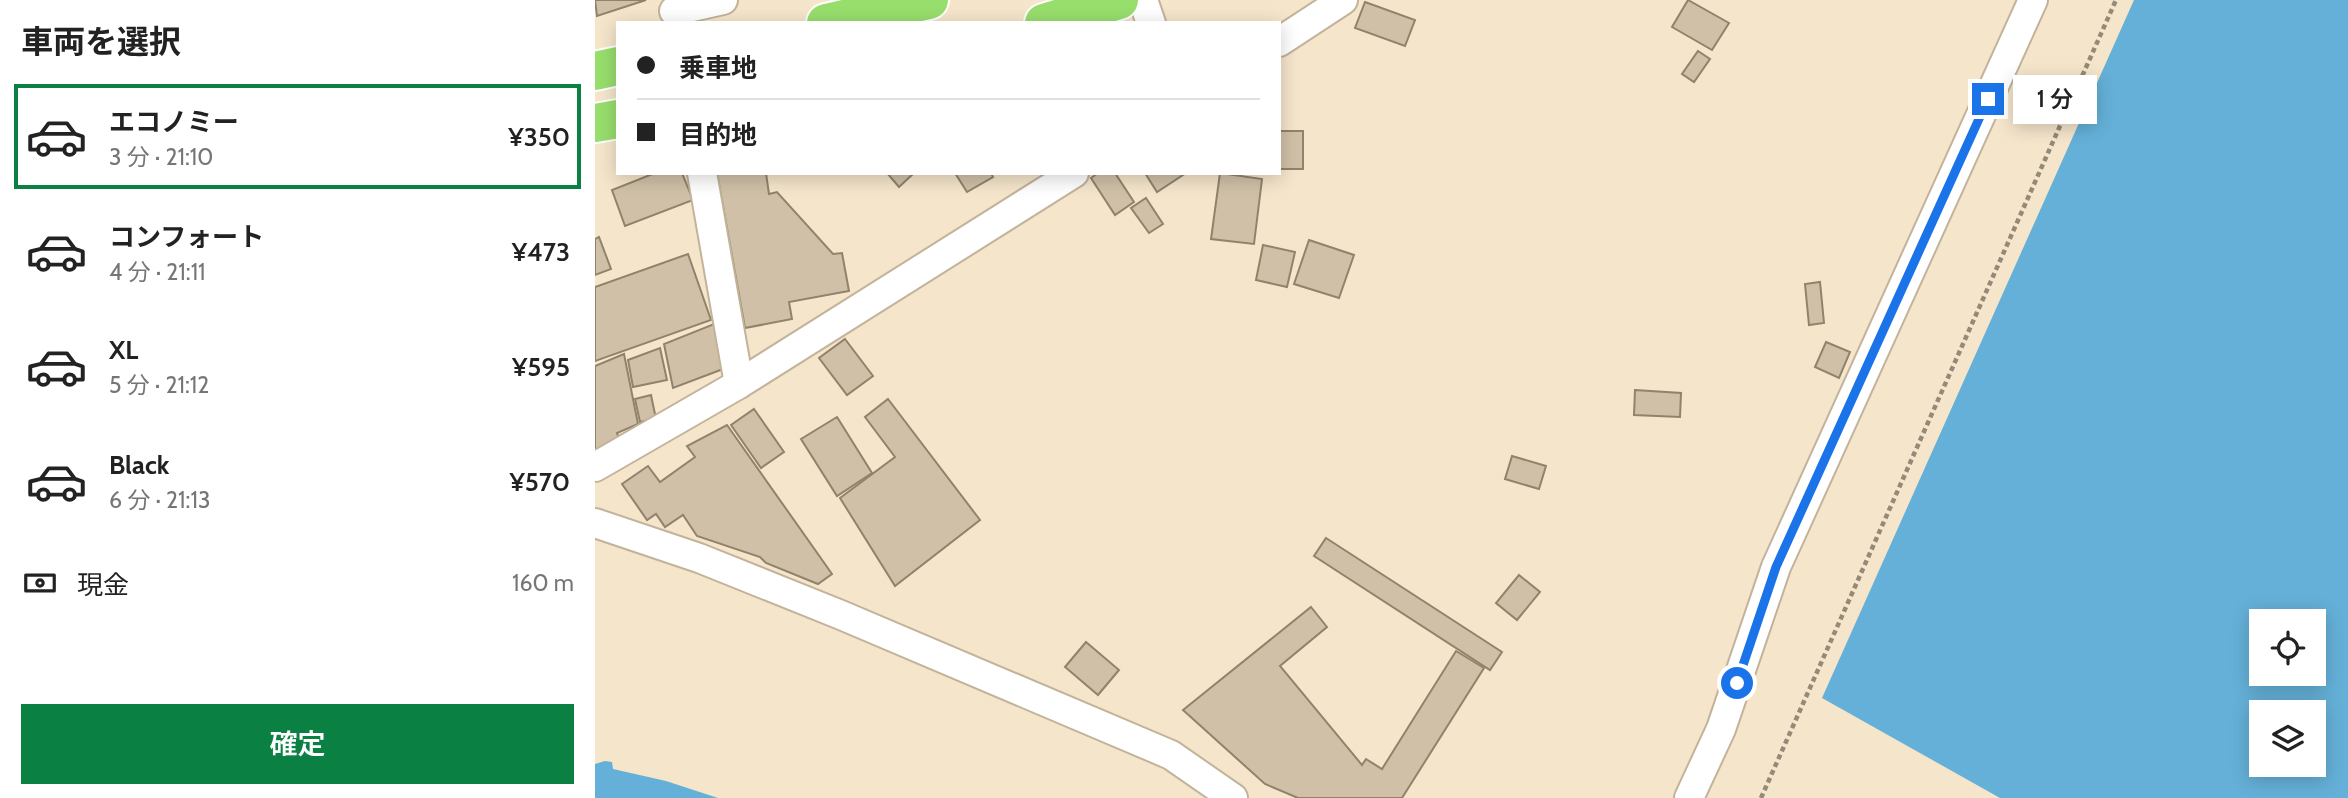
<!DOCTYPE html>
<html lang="ja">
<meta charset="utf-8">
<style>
body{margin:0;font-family:Cabin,"Noto Sans JP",sans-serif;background:#f2f2f2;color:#222;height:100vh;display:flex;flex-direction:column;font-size:26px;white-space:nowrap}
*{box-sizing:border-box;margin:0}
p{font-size:23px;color:#767676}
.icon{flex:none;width:38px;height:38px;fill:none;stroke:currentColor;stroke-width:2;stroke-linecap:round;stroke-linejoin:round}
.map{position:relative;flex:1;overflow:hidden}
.details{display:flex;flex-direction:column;background:#fff;width:595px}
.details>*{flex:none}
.banner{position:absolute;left:21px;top:21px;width:665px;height:154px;border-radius:0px;box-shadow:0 4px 18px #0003;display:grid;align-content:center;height:154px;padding:0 21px;background:#fff}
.tools{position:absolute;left:1654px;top:609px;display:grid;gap:14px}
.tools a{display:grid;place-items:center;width:77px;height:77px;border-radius:0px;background:#fff;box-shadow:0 4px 18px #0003;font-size:35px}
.end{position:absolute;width:32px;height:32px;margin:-16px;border:9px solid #1a73e8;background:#fff;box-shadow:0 0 0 4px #fff}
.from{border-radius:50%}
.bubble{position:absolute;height:49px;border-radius:0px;background:#fff;box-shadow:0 4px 18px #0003;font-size:23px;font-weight:600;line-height:49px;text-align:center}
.banner b{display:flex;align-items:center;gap:24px;height:66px;font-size:26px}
.banner b+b{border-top:2px solid #e0e0e0}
.banner i{width:18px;height:18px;background:#222}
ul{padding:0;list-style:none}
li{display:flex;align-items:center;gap:21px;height:105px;margin:0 14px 10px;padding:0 7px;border:4px solid transparent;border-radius:0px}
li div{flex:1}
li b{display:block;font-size:26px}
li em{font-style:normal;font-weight:600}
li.on{border-color:#0b8043}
li>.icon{width:63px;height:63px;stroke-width:1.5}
h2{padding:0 21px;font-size:32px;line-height:84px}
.pay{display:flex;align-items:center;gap:18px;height:77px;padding:0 21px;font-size:26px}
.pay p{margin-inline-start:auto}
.action{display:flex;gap:14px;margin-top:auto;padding:14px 21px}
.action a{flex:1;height:80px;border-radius:0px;background:#0b8043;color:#fff;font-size:28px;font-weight:600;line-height:80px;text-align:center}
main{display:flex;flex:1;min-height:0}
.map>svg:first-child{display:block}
.water{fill:#65b0d8;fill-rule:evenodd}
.building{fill:#d0c0a7;stroke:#91836b;stroke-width:2}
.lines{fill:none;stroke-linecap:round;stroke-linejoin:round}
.minor-casing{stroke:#c2b39a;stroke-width:32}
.highway-casing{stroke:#fff;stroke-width:42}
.path{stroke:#958977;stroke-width:4.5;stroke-dasharray:5 3.5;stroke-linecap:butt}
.minor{stroke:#fff;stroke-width:28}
.highway{stroke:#97de6c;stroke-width:38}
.route{stroke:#1a73e8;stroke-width:9}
</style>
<main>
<section class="details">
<h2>車両を選択</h2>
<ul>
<li class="on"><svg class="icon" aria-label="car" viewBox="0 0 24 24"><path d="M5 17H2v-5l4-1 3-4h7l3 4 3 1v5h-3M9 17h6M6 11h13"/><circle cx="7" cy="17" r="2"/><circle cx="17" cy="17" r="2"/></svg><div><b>エコノミー</b><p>3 分 · 21:10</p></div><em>¥350</em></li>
<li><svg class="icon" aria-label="car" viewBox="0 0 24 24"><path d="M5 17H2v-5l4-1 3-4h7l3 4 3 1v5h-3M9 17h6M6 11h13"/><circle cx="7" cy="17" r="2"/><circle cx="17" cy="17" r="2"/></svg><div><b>コンフォート</b><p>4 分 · 21:11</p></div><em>¥473</em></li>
<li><svg class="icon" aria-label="car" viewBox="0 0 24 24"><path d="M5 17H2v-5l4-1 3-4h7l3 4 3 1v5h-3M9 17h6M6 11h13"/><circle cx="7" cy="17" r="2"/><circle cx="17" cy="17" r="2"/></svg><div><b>XL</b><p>5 分 · 21:12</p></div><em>¥595</em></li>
<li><svg class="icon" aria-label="car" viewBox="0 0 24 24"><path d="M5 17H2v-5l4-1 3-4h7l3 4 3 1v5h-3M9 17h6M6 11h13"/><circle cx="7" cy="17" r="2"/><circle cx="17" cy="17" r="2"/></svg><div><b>Black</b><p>6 分 · 21:13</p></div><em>¥570</em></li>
</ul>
<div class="pay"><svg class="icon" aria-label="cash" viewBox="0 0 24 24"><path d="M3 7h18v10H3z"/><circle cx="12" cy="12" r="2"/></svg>現金<p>160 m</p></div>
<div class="action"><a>確定</a></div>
</section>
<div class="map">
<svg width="1753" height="798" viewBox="0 0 1753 798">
<rect width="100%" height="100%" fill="#f5e5cb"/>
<g class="water">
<path d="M1539 0H1753V798H1405L1227 698ZM1666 621H1718V674H1666ZM1666 712H1718V765H1666Z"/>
<path d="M10 761 17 762 18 769 71 781 123 798H0V764Z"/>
</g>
<g class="building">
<path d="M0 0H51L2 16Z"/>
<path d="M1093 0 1134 23 1117 50 1077 27Z"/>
<path d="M770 2 820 20 810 46 760 28Z"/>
<path d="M1103 51 1115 59 1099 82 1087 74Z"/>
<rect x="684" y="131" width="24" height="38"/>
<path d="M60 173H87L98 200 30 226 17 190Z"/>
<path d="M122 173H171L174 194 182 192 238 254 247 253 254 291 194 302 197 319 150 328Z"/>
<path d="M292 173H319L304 187Z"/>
<path d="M360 173H396L398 177 372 192Z"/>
<path d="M503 173H520L539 202 520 215 496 178Z"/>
<path d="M550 173H591L562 192Z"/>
<path d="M625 173 667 179 659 244 616 239Z"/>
<path d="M551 198 568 224 554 233 536 208Z"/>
<path d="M4 237 16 269 0 275V239Z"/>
<path d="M714 240 759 255 744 298 699 284Z"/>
<path d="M668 245 700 252 692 287 661 280Z"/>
<path d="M93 254 116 320 0 361V287Z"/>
<path d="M1225 282 1229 323 1214 325 1210 284Z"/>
<path d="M119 324 128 369 78 388 69 344Z"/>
<path d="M250 339 278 376 252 395 224 358Z"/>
<path d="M1231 342 1255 352 1244 378 1220 367Z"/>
<path d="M65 348 72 380 38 387 33 360Z"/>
<path d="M29 354 43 424 22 433 25 441 0 452V366Z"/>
<path d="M1040 390 1086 393 1085 417 1039 415Z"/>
<path d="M56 395 61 419 45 422 40 399Z"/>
<path d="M293 399 385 520 300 586 245 498 300 457 270 417Z"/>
<path d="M159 409 189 452 166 468 136 425Z"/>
<path d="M242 417 277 473 242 496 206 439Z"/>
<path d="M132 425 237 574 223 584 171 563 165 557 102 536 88 515 70 527 61 514 52 520 27 484 53 466 65 482 100 457 92 446Z"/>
<path d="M917 456 951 466 944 489 910 479Z"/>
<path d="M731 538 907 652 895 670 719 556Z"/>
<path d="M924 575 945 592 922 620 901 603Z"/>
<path d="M716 607 732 627 685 666 767 765 771 759 787 769 861 651 889 668 807 798H703L670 784 588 710Z"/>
<path d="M491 642 524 670 503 695 470 667Z"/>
</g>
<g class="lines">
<g class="minor-casing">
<g id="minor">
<path d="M548 0 556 23"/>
<path d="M79 11 128 0"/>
<path d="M684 42 748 0"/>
<path d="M107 173 144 384"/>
<path d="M0 467 144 384 479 173"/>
<path d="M0 523 104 558 246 615 576 755 638 798"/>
<path d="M1094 798 1126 729 1181 567 1438 0"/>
</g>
</g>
<g class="highway-casing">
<g id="highway">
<path d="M231 23 334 0"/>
<path d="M449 23 524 0"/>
<path d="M0 71 23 66"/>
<path d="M0 123 23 119"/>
</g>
</g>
<path class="path" d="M1166 798 1521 0"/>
<use href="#minor" class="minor"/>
<use href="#highway" class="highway"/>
</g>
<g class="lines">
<path class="route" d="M1142 683 1181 567 1393 99"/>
</g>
</svg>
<div class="tools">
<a><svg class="icon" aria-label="locate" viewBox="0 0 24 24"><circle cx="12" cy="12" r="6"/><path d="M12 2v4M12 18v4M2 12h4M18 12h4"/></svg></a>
<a><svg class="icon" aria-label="layers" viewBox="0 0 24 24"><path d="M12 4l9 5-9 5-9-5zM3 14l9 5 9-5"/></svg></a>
</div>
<i class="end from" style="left:1142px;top:683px"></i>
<i class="end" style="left:1393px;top:99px"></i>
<div class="bubble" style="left:1418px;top:75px;width:84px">1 分</div>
<div class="banner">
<b><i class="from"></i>乗車地</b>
<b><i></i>目的地</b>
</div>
</div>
</main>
